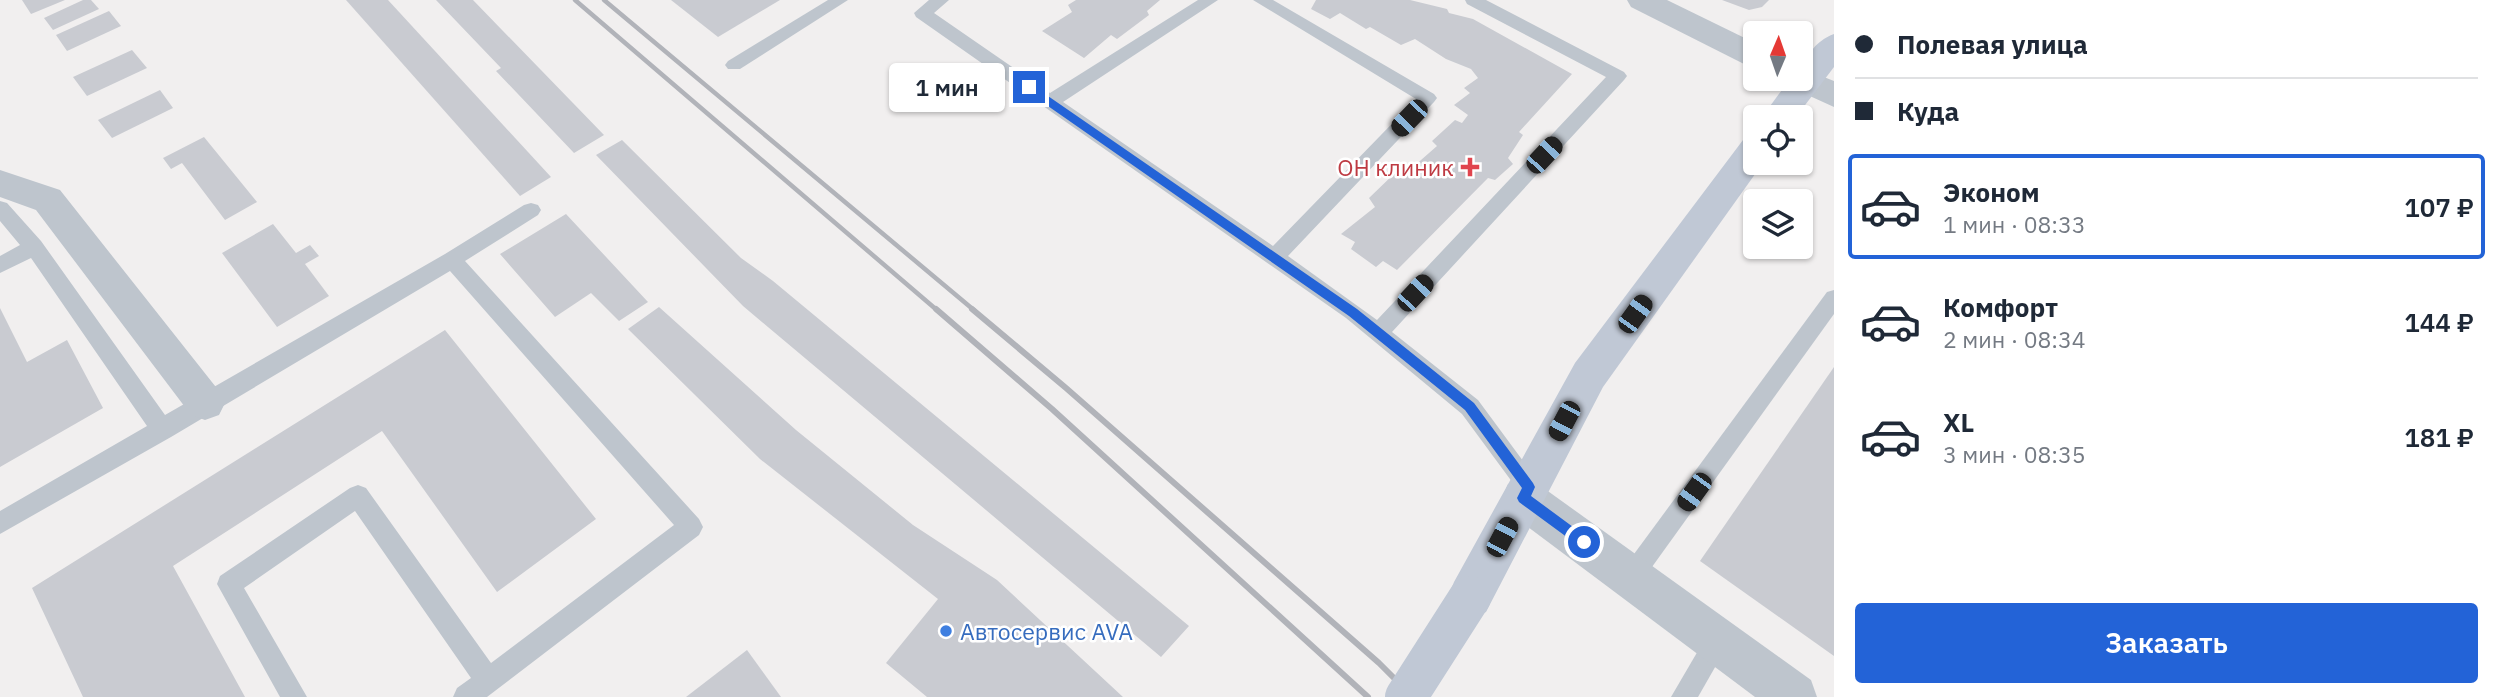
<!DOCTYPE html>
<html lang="ru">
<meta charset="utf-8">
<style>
body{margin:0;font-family:"IBM Plex Sans",sans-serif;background:#f6f6f7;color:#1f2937;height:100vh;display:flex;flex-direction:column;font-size:26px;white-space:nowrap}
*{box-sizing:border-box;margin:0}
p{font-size:23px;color:#747a83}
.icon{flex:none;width:38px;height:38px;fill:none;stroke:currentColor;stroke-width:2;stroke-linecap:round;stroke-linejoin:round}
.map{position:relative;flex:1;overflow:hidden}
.sheet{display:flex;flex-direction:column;background:#fff;width:665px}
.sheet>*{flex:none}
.hud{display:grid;align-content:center;height:154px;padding:0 21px;background:#fff}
.needle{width:46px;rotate:2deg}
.controls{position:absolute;left:1743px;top:21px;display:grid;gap:14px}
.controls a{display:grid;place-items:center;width:70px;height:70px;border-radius:7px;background:#fff;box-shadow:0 2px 5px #0004;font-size:35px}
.end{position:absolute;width:32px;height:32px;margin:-16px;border:9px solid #2363d7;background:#fff;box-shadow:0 0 0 4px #fff}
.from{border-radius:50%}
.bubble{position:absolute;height:49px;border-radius:7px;background:#fff;box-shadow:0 2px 5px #0004;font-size:23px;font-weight:600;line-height:49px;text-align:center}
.car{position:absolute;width:21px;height:42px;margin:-21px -10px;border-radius:9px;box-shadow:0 0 5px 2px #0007;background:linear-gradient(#222 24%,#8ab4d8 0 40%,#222 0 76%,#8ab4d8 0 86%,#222 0)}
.hud b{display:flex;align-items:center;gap:24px;height:66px;font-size:26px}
.hud b+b{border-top:2px solid #e0e1e3}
.hud i{width:18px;height:18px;background:#1f2937}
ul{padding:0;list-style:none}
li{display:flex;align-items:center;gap:21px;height:105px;margin:0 14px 10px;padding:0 7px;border:4px solid transparent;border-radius:7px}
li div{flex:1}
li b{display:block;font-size:26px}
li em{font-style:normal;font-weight:600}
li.selected{border-color:#2363d7}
li>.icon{width:63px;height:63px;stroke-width:1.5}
.primary-button{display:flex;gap:14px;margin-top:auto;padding:14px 21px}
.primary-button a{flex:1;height:80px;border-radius:7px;background:#2363d7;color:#fff;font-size:28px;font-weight:600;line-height:80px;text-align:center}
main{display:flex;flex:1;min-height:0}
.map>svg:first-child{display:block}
.building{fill:#c9cbd1}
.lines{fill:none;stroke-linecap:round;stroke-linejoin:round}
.lane{fill:#bec5cd;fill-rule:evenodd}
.street{fill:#bec5cd;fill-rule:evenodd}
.secondary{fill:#c0c8d5;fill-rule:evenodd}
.rail-far1{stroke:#b1b3b9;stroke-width:4.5}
.rail{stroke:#b1b3b9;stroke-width:6}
.secondary-bridge{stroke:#c0c8d5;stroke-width:42}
.route{fill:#2363d7}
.health-dot{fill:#e0444e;stroke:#fff;stroke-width:2.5}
.shop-dot{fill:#3f7fe0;stroke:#fff;stroke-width:2.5}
.labels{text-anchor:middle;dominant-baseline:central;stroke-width:5;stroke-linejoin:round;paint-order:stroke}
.health-label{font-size:23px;fill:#be3a42;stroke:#fff;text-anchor:end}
.shop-label{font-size:23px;fill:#366cbe;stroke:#fff;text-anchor:start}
</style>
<main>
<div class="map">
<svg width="1834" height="697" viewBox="0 0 1834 697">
<rect width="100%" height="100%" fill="#f1efef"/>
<g class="building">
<path d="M22 0H65L31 14Z"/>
<path d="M83 0H91L99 9 53 30 44 18Z"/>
<path d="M346 0H388L551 177 520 196Z"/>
<path d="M436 0H473L604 135 574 153 496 71 501 68Z"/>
<path d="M671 0H780L718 37Z"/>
<path d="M1076 0H1160L1147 11 1149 15 1117 39 1111 35 1084 58 1042 31 1072 12 1068 5Z"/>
<path d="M1316 0H1410L1447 9 1449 13 1473 19 1572 74 1519 132 1523 135 1508 158 1513 164 1495 180 1488 178 1397 270 1383 261 1376 267 1351 249 1355 242 1341 234 1375 207 1369 198 1398 170 1405 174 1437 146 1432 141 1455 120 1462 123 1468 115 1454 105 1470 93 1464 88 1478 78 1471 69 1446 59 1415 39 1401 45 1370 27 1366 29 1340 13 1330 19 1311 9Z"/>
<path d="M1722 0H1769L1762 7 1749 10Z"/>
<path d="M109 11 121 26 67 51 56 35Z"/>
<path d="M132 50 147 68 87 96 73 77Z"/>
<path d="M160 90 173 108 112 138 98 120Z"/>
<path d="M204 137 257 202 225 220 182 163 171 169 163 158Z"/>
<path d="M622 140 741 258 773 281 1189 626 1161 657 743 306 596 155Z"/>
<path d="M566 214 648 302 619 321 591 293 555 317 500 254Z"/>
<path d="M273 224 296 253 310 245 319 256 305 264 329 296 277 327 222 253Z"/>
<path d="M659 307 796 430 913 525 997 580 1123 697H927L886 663 938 599 760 459 628 329Z"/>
<path d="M0 308 27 362 67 340 103 408 0 467Z"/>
<path d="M445 330 596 519 497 592 382 431 173 566 245 697H83L32 588Z"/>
<path d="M1834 367V656L1700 561Z"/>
<path d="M747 650 781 697H686Z"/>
</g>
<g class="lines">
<g class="lane">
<path d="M828 0H848L740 69H728L725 65 728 61Z"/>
<path d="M929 0H949L934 13 1050 93 1198 0H1218L1063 102 1273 246 1416 99 1253 0H1273L1434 94 1437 98 1434 102 1288 256 1377 320 1606 77 1467 4 1465 0H1486L1624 72 1627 76 1624 80 1392 332 1478 400 1537 480 1540 487 1537 494 1529 498 1521 494 1462 414 1346 318 916 17 914 13Z"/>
<path d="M0 201 7 203 41 241 165 415 445 254 524 205 531 203 538 205 541 210 538 215 465 261 699 519 703 527 699 535 487 697H453L457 688 471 678 355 511 244 588 307 697H280L217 584 220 576 350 488 358 485 366 488 491 663 674 525 450 271 171 437 0 534V511L147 426 31 258 0 273V256L20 245 0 221Z"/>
<path d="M1834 290V314L1639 585 1631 589 1623 585 1619 577 1623 569 1827 292Z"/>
<path d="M1718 629 1727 632 1730 641 1698 697H1671L1709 632Z"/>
</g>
<g class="street">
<path d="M1627 0H1667L1755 43V67L1744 64 1631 7Z"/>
<path d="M1801 68 1834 81V107L1790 87 1785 79H1801Z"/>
<path d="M0 170 60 190 219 391 225 403 219 415 205 420 191 415 36 210 0 197Z"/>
<path d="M1523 479 1538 484 1811 680 1817 697H1755L1508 512 1502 498 1508 484Z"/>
</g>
<g class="secondary">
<path d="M1834 34V67L1796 117H1762L1790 79H1801C1801 60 1816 40 1834 34Z"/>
<path d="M1755 137V163H1763L1603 387 1486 612 1470 619 1454 612 1448 597 1454 582 1575 363 1743 140Z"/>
</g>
<g class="rail-far1">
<path d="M575 0 938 311"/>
<path d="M604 0 975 311"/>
</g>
<g class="rail">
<path d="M936 309 1052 409 1368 697"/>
<path d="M972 309 1066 388 1379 663 1413 697"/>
</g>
<path class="secondary-bridge" d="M1406 697 1470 597"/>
</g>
<path class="route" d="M1025 85H1032L1357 309 1474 403 1533 483 1535 487 1531 496 1588 538V546H1579L1519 502 1517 498 1522 488 1465 410 1349 316 1025 90Z"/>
<path class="health-dot" d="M1466.5 156.5h7v7h7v7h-7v7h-7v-7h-7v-7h7z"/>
<circle class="shop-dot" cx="946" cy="631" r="7"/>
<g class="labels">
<g class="health-label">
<text x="1454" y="167">ОН клиник</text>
</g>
<g class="shop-label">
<text x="960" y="631">Автосервис AVA</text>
</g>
</g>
</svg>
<div class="controls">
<a><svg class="needle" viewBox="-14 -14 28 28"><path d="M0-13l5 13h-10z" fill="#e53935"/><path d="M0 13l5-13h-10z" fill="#747a83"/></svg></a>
<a><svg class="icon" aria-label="locate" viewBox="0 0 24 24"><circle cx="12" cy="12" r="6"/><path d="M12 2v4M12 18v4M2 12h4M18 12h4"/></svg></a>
<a><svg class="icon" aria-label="layers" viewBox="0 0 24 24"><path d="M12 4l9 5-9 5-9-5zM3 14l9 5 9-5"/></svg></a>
</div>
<i class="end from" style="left:1584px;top:542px"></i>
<i class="end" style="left:1029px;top:87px"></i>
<div class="bubble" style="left:889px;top:63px;width:116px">1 мин</div>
<i class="car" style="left:1409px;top:118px;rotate:224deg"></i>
<i class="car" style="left:1544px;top:155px;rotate:43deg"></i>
<i class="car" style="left:1415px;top:293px;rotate:43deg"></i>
<i class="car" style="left:1635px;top:314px;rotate:36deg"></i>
<i class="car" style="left:1564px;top:421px;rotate:208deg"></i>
<i class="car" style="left:1694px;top:492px;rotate:216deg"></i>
<i class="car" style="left:1502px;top:537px;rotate:28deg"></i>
</div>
<section class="sheet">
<div class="hud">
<b><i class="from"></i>Полевая улица</b>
<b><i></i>Куда</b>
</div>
<ul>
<li class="selected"><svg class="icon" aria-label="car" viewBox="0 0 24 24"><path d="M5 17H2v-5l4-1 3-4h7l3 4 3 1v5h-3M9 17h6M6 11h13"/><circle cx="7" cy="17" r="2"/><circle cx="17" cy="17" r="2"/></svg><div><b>Эконом</b><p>1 мин · 08:33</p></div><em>107 ₽</em></li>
<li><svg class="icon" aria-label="car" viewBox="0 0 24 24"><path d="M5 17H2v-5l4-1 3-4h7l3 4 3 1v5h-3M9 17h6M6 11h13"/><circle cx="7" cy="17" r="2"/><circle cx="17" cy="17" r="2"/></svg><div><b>Комфорт</b><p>2 мин · 08:34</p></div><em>144 ₽</em></li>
<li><svg class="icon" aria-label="car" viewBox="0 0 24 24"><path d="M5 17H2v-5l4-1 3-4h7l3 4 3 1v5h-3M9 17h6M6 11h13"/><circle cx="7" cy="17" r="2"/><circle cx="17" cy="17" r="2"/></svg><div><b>XL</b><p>3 мин · 08:35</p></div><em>181 ₽</em></li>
</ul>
<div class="primary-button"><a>Заказать</a></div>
</section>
</main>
